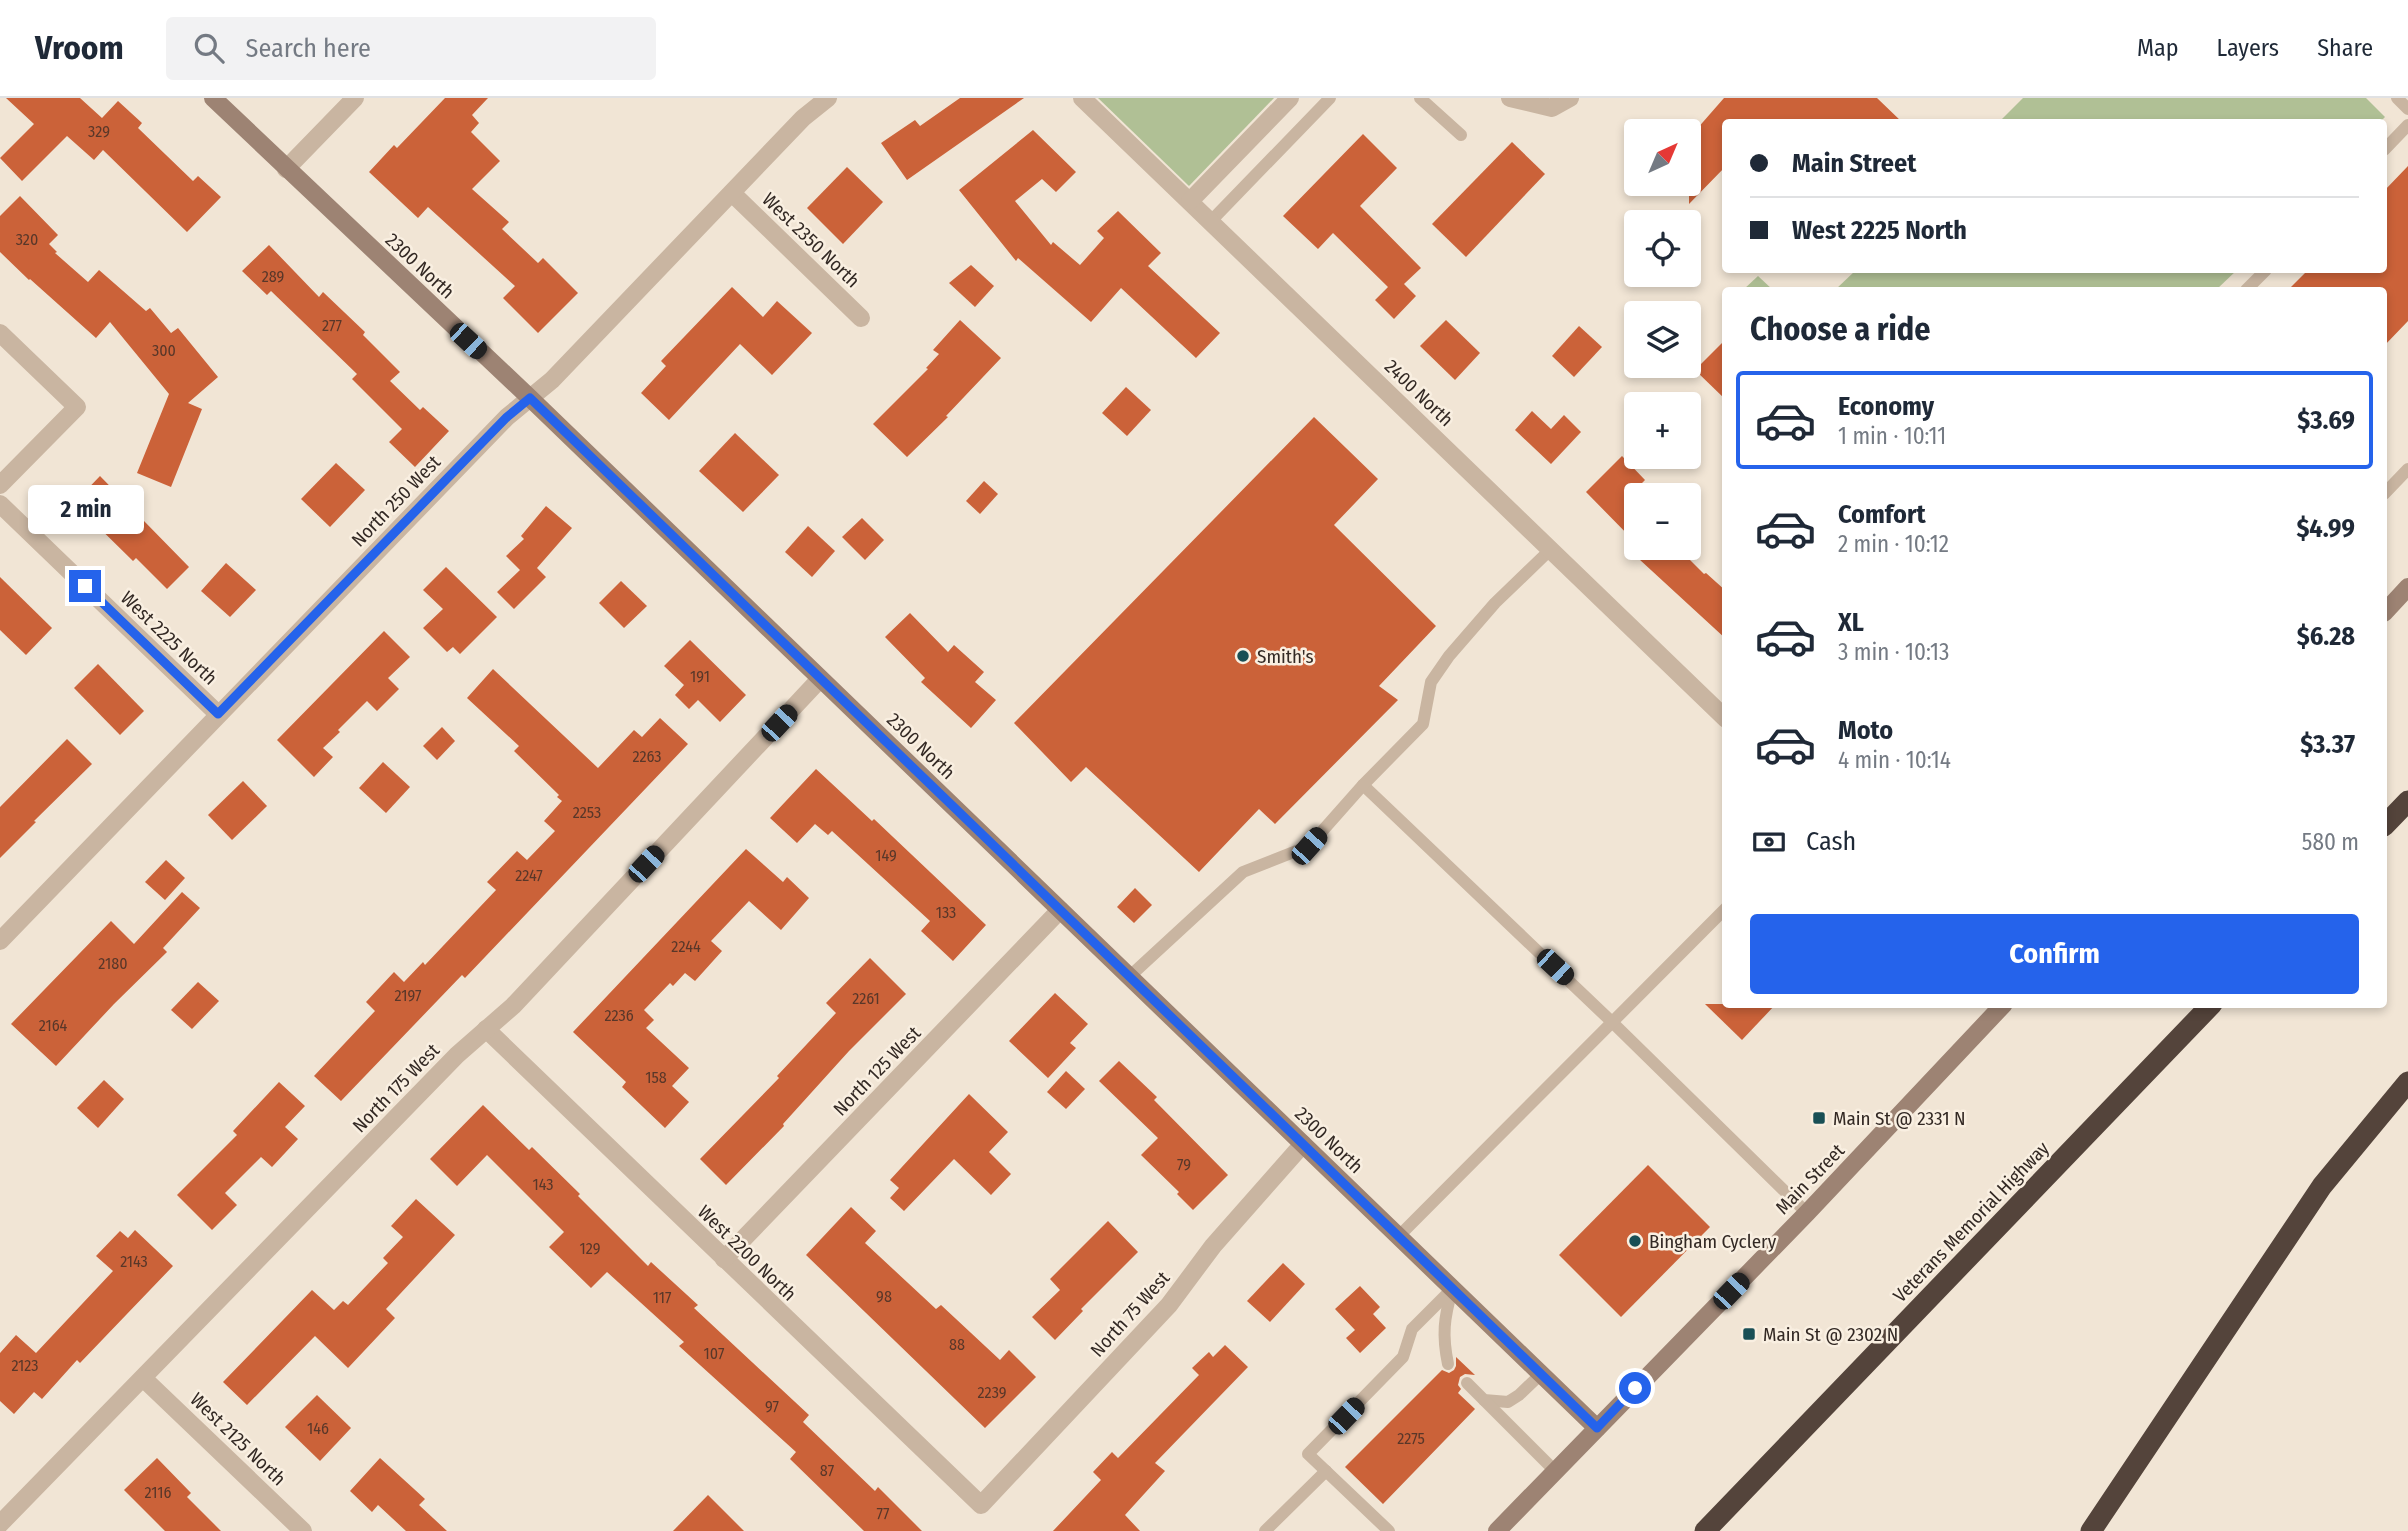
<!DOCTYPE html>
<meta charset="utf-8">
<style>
body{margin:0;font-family:"Fira Sans Condensed",sans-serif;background:#f2f2f3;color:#1f2937;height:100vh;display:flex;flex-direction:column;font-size:26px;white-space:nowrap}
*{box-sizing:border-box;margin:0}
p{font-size:23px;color:#747a83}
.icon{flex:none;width:38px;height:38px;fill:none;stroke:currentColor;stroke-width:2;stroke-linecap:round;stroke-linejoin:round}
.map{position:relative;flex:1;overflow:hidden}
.sheet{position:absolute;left:1722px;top:189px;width:665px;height:721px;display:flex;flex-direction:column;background:#fff;border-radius:7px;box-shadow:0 4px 10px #0003}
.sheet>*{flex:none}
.banner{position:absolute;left:1722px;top:21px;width:665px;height:154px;border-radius:7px;box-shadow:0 4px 10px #0003;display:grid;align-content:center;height:154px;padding:0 28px;background:#fff}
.needle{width:46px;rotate:44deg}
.controls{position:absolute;left:1624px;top:21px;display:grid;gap:14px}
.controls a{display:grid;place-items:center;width:77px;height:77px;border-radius:7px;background:#fff;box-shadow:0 4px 10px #0003;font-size:35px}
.end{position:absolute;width:32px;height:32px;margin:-16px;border:9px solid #2563eb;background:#fff;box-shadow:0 0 0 4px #fff}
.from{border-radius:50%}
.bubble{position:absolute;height:49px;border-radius:7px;background:#fff;box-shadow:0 4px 10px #0003;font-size:23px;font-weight:700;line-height:49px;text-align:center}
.car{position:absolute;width:21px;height:42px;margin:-21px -10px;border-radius:9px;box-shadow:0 0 5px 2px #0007;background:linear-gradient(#222 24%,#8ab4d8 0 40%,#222 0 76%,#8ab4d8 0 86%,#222 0)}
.banner b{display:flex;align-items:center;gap:24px;height:66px;font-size:26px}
.banner b+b{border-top:2px solid #e0e1e3}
.banner i{width:18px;height:18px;background:#1f2937}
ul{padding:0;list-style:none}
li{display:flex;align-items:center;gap:21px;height:98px;margin:0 14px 10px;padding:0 14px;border:4px solid transparent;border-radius:7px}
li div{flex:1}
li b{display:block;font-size:26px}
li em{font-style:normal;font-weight:700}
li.selected{border-color:#2563eb}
li>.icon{width:63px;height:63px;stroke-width:1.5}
h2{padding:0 28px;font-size:32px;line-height:84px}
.pay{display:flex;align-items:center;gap:18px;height:77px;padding:0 28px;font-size:26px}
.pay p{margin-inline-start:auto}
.primary-button{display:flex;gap:14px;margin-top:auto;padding:14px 28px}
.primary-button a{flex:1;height:80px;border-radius:7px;background:#2563eb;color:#fff;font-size:28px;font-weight:700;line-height:80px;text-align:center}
header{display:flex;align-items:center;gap:42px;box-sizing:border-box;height:98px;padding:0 35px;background:#fff;border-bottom:2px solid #e0e1e3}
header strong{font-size:33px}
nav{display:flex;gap:38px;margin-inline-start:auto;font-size:24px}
.search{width:490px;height:63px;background:#f2f2f3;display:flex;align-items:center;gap:18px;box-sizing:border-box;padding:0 24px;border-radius:7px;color:#747a83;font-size:26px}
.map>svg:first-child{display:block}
.green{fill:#b0c095}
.building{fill:#cb6239}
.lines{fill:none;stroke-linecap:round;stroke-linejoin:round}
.lane{stroke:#c9b5a1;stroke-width:12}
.street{stroke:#c9b5a1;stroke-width:18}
.secondary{stroke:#9d8373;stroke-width:18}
.highway{stroke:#54443b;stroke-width:21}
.route{stroke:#2563eb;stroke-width:9}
.poi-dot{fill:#194f55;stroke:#f9efe1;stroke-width:2.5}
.labels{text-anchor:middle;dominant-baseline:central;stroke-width:5;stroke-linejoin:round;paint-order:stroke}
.number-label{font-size:16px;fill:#593729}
.street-label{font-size:19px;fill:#332924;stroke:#f9efe1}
.poi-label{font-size:19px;fill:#332924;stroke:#f9efe1;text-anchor:start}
</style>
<header>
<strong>Vroom</strong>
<div class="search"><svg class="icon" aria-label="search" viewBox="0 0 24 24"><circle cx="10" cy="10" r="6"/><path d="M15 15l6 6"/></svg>Search here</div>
<nav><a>Map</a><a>Layers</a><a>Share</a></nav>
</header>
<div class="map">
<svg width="2408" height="1433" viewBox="0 0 2408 1433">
<rect width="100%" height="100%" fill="#f1e5d5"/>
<g class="green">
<path d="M1098 0H1274L1189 88Z"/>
<path d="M2023 0H2366L2385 19 2380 24H1999Z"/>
<path d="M1856 172H2237L2216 192H1835Z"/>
<path d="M1758 178 1773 192H1743Z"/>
</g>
<g class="building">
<path d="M6 0H80L102 20 118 3 142 25 138 30 193 83 198 78 221 99 187 134 103 52 94 62 67 38 22 83 0 60 34 26Z"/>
<path d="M445 0H488L472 17 479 25 471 34 500 63 472 91 509 124 502 131 538 165 543 160 578 195 538 235 503 200 515 188 428 109 418 120 369 74 394 47 397 50Z"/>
<path d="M960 0H1024L907 82 881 45 915 22 920 28Z"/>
<path d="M1724 0H1877L1902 24H1726V68L1689 106V40Z"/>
<path d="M1033 32 1076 74 1056 94 1042 81 1015 103 1051 147 1053 144 1080 167 1104 140 1097 133 1118 113 1161 155 1148 168 1220 235 1196 260 1121 190 1091 224 1018 160 1016 163 959 92Z"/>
<path d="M1363 36 1397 70 1360 108 1421 170 1404 186 1416 198 1394 221 1375 202 1388 189 1333 135 1318 151 1283 118Z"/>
<path d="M1512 44 1545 76 1466 159 1432 126Z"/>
<path d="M2408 68V223L2384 248V192H2288L2308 172H2384V93Z"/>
<path d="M847 69 883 104 843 146 807 110Z"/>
<path d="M20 98 58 137 49 146 57 154 55 155 88 184 99 172 146 213 150 210 171 235 178 230 218 279 188 305 202 311 171 389 137 375 169 296 110 224 96 240 30 181 29 182 0 154V118Z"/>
<path d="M269 147 319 199 323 194 365 234 363 237 400 274 390 283 420 312 423 309 449 333 415 369 389 344 402 331 352 281 357 276 271 193 267 197 242 173Z"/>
<path d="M971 167 994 188 975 209 949 185Z"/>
<path d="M732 189 763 219 777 203 812 235 772 277 740 246 669 322 641 295 666 268 661 263Z"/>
<path d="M960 222 1001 260 946 318 948 319 907 359 873 326 928 271 926 270 939 256 933 252Z"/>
<path d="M1446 222 1480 255 1455 282 1420 248Z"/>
<path d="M1579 228 1602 249 1574 279 1552 258Z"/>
<path d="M1726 241V302L1695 272Z"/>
<path d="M1126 289 1151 312 1127 338 1102 315Z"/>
<path d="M1532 313 1551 331 1564 317 1581 334 1551 366 1515 332Z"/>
<path d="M1314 319 1378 381 1334 427 1436 528 1379 588 1398 602 1275 726 1259 711 1199 774 1086 669 1071 684 1014 625Z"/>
<path d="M735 335 779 377 743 414 699 373Z"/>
<path d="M1622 358 1645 382 1636 391V445L1586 394Z"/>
<path d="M336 365 365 392 330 429 301 401Z"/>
<path d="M100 378 189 469 167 491 136 460 133 463 74 405Z"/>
<path d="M984 383 998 396 980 416 966 403Z"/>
<path d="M546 408 572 430 537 470 546 479 514 511 497 494 520 472 506 458 524 441 521 438Z"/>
<path d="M862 420 884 442 865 462 842 439Z"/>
<path d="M808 428 835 453 812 479 785 454Z"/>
<path d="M1627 450H1678L1704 476 1706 475 1726 493V541Z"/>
<path d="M226 465 256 492 230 519 201 493Z"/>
<path d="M446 469 497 519 460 556 453 549 447 554 423 530 443 511 423 492Z"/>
<path d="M0 479 52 530 26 557 0 532Z"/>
<path d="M621 483 647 508 624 530 599 505Z"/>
<path d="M910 515 948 554 954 547 984 574 975 584 996 602 971 630 921 584 925 580 885 539Z"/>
<path d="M384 533 410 559 388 580 399 591 377 613 367 603 338 632 340 634 323 650 333 659 314 679 277 642Z"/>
<path d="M690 542 746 597 720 624 698 602 689 611 675 597 684 587 664 568Z"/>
<path d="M98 566 144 613 120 637 74 590Z"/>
<path d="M493 571 598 670 634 632 642 639 660 620 688 646 465 880 462 877 341 1003 314 978 375 913 366 904 394 874 404 884 423 864 425 867 496 792 487 784 517 753 527 762 555 733 544 723 562 703 557 699 559 697 514 653 519 648 467 600Z"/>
<path d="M442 629 455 643 437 662 423 648Z"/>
<path d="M67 641 92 666 34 723 36 724 0 760V709Z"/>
<path d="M383 664 410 689 386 715 359 690Z"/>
<path d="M816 671 872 723 874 721 986 827 953 863 921 833 930 823 832 733 828 737 815 726 797 745 770 720Z"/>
<path d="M243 683 267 708 232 742 208 717Z"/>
<path d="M746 751 783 784 787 779 809 800 781 832 749 803 711 843 722 853 695 883 685 875 673 888 670 885 644 912 654 922 646 930 689 970 672 988 689 1004 665 1030 622 989 626 984 573 934Z"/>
<path d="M166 762 185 780 165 802 145 784Z"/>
<path d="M1135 790 1152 807 1134 825 1117 809Z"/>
<path d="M182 794 200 810 163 850 167 854 114 906 56 968 11 926 111 823 134 846Z"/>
<path d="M870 860 906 896 849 953 783 1026 784 1028 726 1087 700 1061 779 980 777 978 836 915 826 905Z"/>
<path d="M198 884 219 903 192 931 171 912Z"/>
<path d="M1055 895 1088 926 1070 945 1076 950 1048 980 1009 943Z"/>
<path d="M1705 906H1776L1742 942Z"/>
<path d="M1119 963 1157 999 1154 1002 1228 1077 1193 1112 1177 1096 1179 1094 1141 1057 1158 1040 1099 983Z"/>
<path d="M1066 973 1085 991 1066 1011 1047 994Z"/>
<path d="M104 982 124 1001 98 1030 77 1010Z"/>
<path d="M279 984 305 1008 285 1029 298 1041 272 1069 261 1059 225 1095 237 1107 212 1132 177 1097 237 1037 233 1033Z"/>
<path d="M969 996 1008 1034 989 1054 1011 1076 991 1097 954 1061 904 1113 890 1100 899 1090 890 1082Z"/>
<path d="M483 1007 529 1052 532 1049 580 1096 578 1098 648 1168 651 1164 698 1207 694 1210 809 1317 803 1324 875 1393 878 1389 922 1433H864L790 1361 796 1354 679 1248 684 1244 607 1174 591 1190 549 1149 564 1134 487 1057 457 1088 430 1061Z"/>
<path d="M1648 1067 1710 1129 1621 1219 1559 1157Z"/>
<path d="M416 1101 455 1137 386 1211 395 1220 348 1270 315 1238 247 1307 223 1284 312 1192 334 1212 343 1203 348 1207 388 1165 383 1160 403 1139 391 1128Z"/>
<path d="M851 1109 876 1133 865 1145 936 1211 941 1207 1000 1262 1009 1252 1036 1279 985 1330 806 1157Z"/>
<path d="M1108 1123 1138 1154 1081 1211 1083 1213 1055 1242 1032 1219 1060 1192 1050 1181Z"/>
<path d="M135 1132 173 1168 80 1265 77 1262 42 1301 34 1294 14 1316 0 1303V1255L16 1237 36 1255 113 1173 96 1158 120 1133 128 1140Z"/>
<path d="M1283 1165 1305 1186 1270 1224 1247 1203Z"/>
<path d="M1360 1188 1380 1209 1373 1216 1386 1230 1360 1255 1346 1240 1355 1232 1335 1211Z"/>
<path d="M1225 1247 1248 1269 1155 1365 1165 1373 1125 1417 1140 1433H1053L1101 1382 1093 1374 1112 1354 1118 1360 1199 1277 1192 1270 1209 1254 1213 1259Z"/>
<path d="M1456 1259 1475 1277 1465 1276 1460 1279 1458 1287 1461 1291 1458 1295 1475 1311 1383 1406 1345 1369 1442 1272 1449 1275 1454 1272 1456 1268Z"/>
<path d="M317 1297 351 1330 320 1363 285 1329Z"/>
<path d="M157 1360 191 1395 187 1399 221 1433H165L124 1392Z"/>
<path d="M380 1360 425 1401 419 1407 447 1433H406L378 1407 372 1414 350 1393Z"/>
<path d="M708 1397 744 1433H673Z"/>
</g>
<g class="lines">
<g class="lane">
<path d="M1420 0 1461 37"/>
<path d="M2397 0 2408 11"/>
<path d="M2384 52 2408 27"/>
<path d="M1211 123 1330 0"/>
<path d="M2246 192 2266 172"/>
<path d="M2384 396 2408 371"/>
<path d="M1363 687 1612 924 1807 1115"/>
<path d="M1129 879 1243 774 1309 748 1363 687 1423 626 1431 584 1449 558 1495 505 1550 452"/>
<path d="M1398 1139 1726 810"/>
<path d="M1448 1266C1442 1237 1444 1220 1452 1192"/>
<path d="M1467 1285 1484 1302 1508 1304 1519 1297 1541 1276"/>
<path d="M1484 1302 1555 1373"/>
<path d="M1265 1433 1326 1373"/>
<path d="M1389 1433 1308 1356 1403 1259 1412 1231 1452 1191"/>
</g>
<g class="street">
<path d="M1082 0 1726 621"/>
<path d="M1510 0 1552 10 1570 0"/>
<path d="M286 71 355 0"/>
<path d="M732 95 861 220"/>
<path d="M1190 103 1290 0"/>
<path d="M0 235 77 309 0 387"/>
<path d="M0 406 218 616"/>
<path d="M0 843 507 319 552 282 803 20 828 0"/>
<path d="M486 931 981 1407 1169 1207 1213 1148 1303 1046"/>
<path d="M724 1161 1060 812"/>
<path d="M143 1280 303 1433"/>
<path d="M0 1426 457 957 513 908 820 581"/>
</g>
<g class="secondary">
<path d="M213 0 530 300 1597 1330"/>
<path d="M2384 515 2408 489"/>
<path d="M1497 1433 1807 1115 2004 906"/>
</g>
<g class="highway">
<path d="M2384 728 2408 703"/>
<path d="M1705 1433 2212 906"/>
<path d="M2091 1433 2322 1088 2408 984"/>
</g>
</g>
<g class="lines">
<path class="route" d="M85 488 218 616 507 319 530 300 1597 1330 1635 1290"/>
</g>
<g class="poi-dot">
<circle cx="1243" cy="558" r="7"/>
<rect x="1812" y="1013" width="14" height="14" rx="3.5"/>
<circle cx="1635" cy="1143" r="7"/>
<rect x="1742" y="1229" width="14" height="14" rx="3.5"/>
</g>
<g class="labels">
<g class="number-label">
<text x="99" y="33">329</text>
<text x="27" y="141">320</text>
<text x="273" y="178">289</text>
<text x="332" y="227">277</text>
<text x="164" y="252">300</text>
<text x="700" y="578">191</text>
<text x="647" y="658">2263</text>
<text x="587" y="714">2253</text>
<text x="886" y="757">149</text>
<text x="529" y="777">2247</text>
<text x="946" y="814">133</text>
<text x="686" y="848">2244</text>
<text x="113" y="865">2180</text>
<text x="408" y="897">2197</text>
<text x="866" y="900">2261</text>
<text x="619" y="917">2236</text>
<text x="53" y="927">2164</text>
<text x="656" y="979">158</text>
<text x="1184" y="1066">79</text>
<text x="543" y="1086">143</text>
<text x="590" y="1150">129</text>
<text x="134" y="1163">2143</text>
<text x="884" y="1198">98</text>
<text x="662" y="1199">117</text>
<text x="957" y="1246">88</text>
<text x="714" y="1255">107</text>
<text x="25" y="1267">2123</text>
<text x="992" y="1294">2239</text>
<text x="772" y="1308">97</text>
<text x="318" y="1330">146</text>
<text x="1411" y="1340">2275</text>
<text x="827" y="1372">87</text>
<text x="158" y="1394">2116</text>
<text x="883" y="1415">77</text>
</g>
<g class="street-label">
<text transform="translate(811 142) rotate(44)">West 2350 North</text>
<text transform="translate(420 168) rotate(43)">2300 North</text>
<text transform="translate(1419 295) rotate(44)">2400 North</text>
<text transform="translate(396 403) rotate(-46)">North 250 West</text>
<text transform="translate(169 540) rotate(44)">West 2225 North</text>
<text transform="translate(921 648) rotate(44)">2300 North</text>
<text transform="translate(877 973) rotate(-46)">North 125 West</text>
<text transform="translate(396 990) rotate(-46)">North 175 West</text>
<text transform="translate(1329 1042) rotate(44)">2300 North</text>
<text transform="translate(1810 1081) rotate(-46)">Main Street</text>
<text transform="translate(1971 1124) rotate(-46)">Veterans Memorial Highway</text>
<text transform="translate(747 1155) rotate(44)">West 2200 North</text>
<text transform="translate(1130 1216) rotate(-48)">North 75 West</text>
<text transform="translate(238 1341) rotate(44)">West 2125 North</text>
</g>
<g class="poi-label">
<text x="1257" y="558">Smith's</text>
<text x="1833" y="1020">Main St @ 2331 N</text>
<text x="1649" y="1143">Bingham Cyclery</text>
<text x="1763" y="1236">Main St @ 2302 N</text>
</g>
</g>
</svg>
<div class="controls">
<a><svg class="needle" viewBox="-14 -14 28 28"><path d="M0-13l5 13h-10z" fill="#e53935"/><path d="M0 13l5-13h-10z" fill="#747a83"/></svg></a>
<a><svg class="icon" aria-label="locate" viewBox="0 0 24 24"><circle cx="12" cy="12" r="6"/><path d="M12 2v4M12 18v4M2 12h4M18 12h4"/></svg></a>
<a><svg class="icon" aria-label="layers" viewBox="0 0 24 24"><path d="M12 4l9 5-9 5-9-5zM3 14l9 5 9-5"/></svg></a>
<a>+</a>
<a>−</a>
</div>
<i class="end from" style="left:1635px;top:1290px"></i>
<i class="end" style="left:85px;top:488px"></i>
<div class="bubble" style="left:28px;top:387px;width:116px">2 min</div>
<i class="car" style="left:468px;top:243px;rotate:133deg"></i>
<i class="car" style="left:779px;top:625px;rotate:43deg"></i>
<i class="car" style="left:1309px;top:748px;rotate:42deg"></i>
<i class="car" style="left:646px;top:766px;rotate:43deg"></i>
<i class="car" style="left:1555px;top:869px;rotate:133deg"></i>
<i class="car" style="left:1731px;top:1193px;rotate:44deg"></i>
<i class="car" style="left:1346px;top:1318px;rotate:44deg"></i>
<div class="banner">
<b><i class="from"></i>Main Street</b>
<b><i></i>West 2225 North</b>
</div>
<section class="sheet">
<h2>Choose a ride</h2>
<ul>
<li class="selected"><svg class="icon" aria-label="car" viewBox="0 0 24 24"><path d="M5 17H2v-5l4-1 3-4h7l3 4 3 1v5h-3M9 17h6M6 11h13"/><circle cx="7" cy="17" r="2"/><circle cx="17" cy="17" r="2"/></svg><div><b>Economy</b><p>1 min · 10:11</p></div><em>$3.69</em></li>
<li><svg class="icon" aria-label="car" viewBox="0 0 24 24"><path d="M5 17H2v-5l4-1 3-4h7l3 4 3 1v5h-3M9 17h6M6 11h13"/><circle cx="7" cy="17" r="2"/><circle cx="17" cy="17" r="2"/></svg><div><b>Comfort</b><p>2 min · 10:12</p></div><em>$4.99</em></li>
<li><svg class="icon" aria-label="car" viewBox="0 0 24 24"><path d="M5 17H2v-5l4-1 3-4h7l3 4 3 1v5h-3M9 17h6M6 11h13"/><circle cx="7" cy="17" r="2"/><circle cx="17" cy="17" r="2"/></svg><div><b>XL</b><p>3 min · 10:13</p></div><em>$6.28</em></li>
<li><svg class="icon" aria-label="car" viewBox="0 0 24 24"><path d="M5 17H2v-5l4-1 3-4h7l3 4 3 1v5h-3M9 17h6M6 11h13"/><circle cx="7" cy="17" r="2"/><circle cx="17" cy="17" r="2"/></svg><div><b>Moto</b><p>4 min · 10:14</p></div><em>$3.37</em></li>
</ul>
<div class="pay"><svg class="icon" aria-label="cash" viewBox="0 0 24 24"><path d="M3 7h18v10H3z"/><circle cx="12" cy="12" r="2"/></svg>Cash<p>580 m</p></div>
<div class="primary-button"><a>Confirm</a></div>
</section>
</div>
